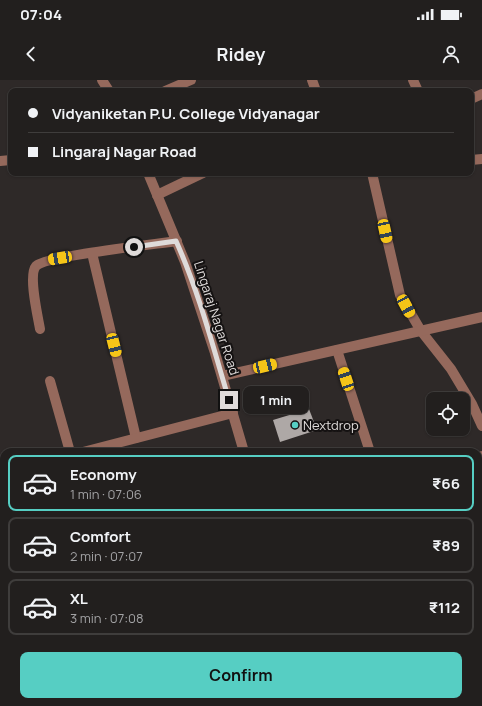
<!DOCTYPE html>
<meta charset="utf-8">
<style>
body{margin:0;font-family:Manrope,sans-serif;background:#2e2c2b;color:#f1f3f6;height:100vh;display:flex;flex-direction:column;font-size:15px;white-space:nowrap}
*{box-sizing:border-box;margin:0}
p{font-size:13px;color:#a2a2a4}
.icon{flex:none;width:22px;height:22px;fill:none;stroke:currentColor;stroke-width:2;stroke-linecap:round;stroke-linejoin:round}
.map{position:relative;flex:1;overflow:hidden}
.drawer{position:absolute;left:0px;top:368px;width:482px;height:258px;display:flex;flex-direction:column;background:#221f1e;border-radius:12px 12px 0 0;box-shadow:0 1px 3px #0004,0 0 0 1px #3f3d3c}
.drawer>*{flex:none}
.guide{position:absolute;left:8px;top:8px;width:466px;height:88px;border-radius:8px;box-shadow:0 1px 3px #0004,0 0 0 1px #3f3d3c;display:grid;align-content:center;height:88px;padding:0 20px;background:#221f1e}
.fabs{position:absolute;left:426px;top:312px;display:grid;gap:8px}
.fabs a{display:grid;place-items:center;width:44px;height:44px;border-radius:8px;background:#221f1e;box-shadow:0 1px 3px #0004,0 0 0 1px #3f3d3c;font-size:20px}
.end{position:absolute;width:18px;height:18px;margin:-9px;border:5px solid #dfdbda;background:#111;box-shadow:0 0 0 2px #111}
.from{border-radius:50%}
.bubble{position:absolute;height:28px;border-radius:8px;background:#221f1e;box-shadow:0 1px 3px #0004,0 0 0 1px #3f3d3c;font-size:13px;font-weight:700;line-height:28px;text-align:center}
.car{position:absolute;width:12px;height:24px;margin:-12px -6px;border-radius:5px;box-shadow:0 0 3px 1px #0007;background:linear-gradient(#f5c518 24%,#345 0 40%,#f5c518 0 76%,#345 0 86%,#f5c518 0)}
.guide b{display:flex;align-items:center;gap:14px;height:38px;font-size:15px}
.guide b+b{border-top:1px solid #3f3d3c}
.guide i{width:10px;height:10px;background:#f1f3f6}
ul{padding:7px 0 0;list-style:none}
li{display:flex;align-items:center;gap:12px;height:56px;margin:0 8px 6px;padding:0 12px;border:2px solid #3f3d3c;border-radius:8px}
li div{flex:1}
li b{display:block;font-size:15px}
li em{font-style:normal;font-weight:700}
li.current{border-color:#56cec3}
li>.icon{width:36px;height:36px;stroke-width:1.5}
.cta{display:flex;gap:8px;margin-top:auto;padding:8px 20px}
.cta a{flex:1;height:46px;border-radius:8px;background:#56cec3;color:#111;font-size:16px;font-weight:700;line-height:46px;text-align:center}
.status{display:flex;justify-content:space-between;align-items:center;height:28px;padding:0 20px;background:#221f1e;direction:ltr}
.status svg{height:11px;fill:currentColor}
header{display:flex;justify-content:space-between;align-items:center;height:52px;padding:0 20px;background:#221f1e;font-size:18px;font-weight:700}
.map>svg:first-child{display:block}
.building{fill:#aea8a6}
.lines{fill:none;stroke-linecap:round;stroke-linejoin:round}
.minor{stroke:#95695c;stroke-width:10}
.route{stroke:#dfdbda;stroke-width:5}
.poi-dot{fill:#56cec3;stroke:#151212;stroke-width:1.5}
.labels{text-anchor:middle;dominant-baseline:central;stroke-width:4;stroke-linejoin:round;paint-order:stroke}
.street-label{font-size:13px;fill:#dfdbda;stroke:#151212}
.poi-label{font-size:13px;fill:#dfdbda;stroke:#151212;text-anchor:start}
</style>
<div class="status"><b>07:04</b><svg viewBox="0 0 49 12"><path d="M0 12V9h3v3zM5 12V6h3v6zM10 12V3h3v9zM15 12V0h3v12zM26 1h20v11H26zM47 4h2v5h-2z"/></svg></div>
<header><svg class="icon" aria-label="back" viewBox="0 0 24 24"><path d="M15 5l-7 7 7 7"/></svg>Ridey<svg class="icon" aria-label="person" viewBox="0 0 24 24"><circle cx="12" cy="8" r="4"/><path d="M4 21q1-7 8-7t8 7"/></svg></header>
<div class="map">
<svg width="482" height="626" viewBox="0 0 482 626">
<rect width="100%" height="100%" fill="#2e2928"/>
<path class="building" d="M309 329 317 350 280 362 273 340Z"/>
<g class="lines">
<g class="minor">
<path d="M102 0 109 11"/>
<path d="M312 0 316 11"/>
<path d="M413 0 418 11"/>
<path d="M165 11 191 0"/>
<path d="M471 19 482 14"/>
<path d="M471 80 482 79"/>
<path d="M0 81 11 80"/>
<path d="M148 93 185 182 215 273 244 372"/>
<path d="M372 93 400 215 421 251 451 289 472 324 482 346"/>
<path d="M157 115 203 93"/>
<path d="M92 173 136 358"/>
<path d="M40 249C38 237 28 195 36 186 45 176 157 164 177 161"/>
<path d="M337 270 370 372"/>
<path d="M222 296 482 237"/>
<path d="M50 301 70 372"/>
<path d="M83 372 233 333"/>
<path d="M478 378 482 376"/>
<path d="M0 396 4 393"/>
<path d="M0 436 4 453"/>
<path d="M478 469 482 468"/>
<path d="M0 508 4 507"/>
<path d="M478 540 482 538"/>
<path d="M0 608 4 607"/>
<path d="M45 622 46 626"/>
<path d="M132 622 133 626"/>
<path d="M298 622 299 626"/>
<path d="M222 626 234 622"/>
<path d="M469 626 482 622"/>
</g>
</g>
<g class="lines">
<path class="route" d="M134 167 176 161C199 212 213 267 229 320"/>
</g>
<circle class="poi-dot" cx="295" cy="345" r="4"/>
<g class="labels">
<g class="street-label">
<text transform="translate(217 238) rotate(72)">Lingaraj Nagar Road</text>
</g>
<g class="poi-label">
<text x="303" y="345">Nextdrop</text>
</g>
</g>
</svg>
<div class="fabs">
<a><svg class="icon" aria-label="locate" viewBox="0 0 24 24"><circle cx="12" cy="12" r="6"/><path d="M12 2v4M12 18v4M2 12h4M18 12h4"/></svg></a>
</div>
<i class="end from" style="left:134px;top:167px"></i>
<i class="end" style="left:229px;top:320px"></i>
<div class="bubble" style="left:243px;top:306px;width:66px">1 min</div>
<i class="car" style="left:385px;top:151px;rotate:168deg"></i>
<i class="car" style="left:60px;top:178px;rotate:260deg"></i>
<i class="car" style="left:406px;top:226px;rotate:152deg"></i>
<i class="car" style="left:114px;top:265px;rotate:166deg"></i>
<i class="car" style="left:265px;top:286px;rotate:77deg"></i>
<i class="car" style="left:346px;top:299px;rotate:342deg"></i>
<div class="guide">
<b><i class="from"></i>Vidyaniketan P.U. College Vidyanagar</b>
<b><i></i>Lingaraj Nagar Road</b>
</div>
<section class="drawer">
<ul>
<li class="current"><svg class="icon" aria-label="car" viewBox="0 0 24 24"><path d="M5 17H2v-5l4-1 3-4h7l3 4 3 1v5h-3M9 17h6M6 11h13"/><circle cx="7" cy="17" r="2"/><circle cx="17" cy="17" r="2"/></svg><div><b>Economy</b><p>1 min · 07:06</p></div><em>₹66</em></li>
<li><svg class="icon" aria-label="car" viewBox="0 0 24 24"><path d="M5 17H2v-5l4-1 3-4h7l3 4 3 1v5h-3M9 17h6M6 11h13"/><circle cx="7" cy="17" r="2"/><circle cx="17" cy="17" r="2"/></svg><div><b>Comfort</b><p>2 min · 07:07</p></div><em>₹89</em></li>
<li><svg class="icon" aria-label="car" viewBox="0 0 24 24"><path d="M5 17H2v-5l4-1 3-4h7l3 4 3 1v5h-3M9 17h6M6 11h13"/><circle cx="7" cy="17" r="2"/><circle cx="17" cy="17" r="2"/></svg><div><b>XL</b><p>3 min · 07:08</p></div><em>₹112</em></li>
</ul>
<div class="cta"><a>Confirm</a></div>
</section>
</div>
